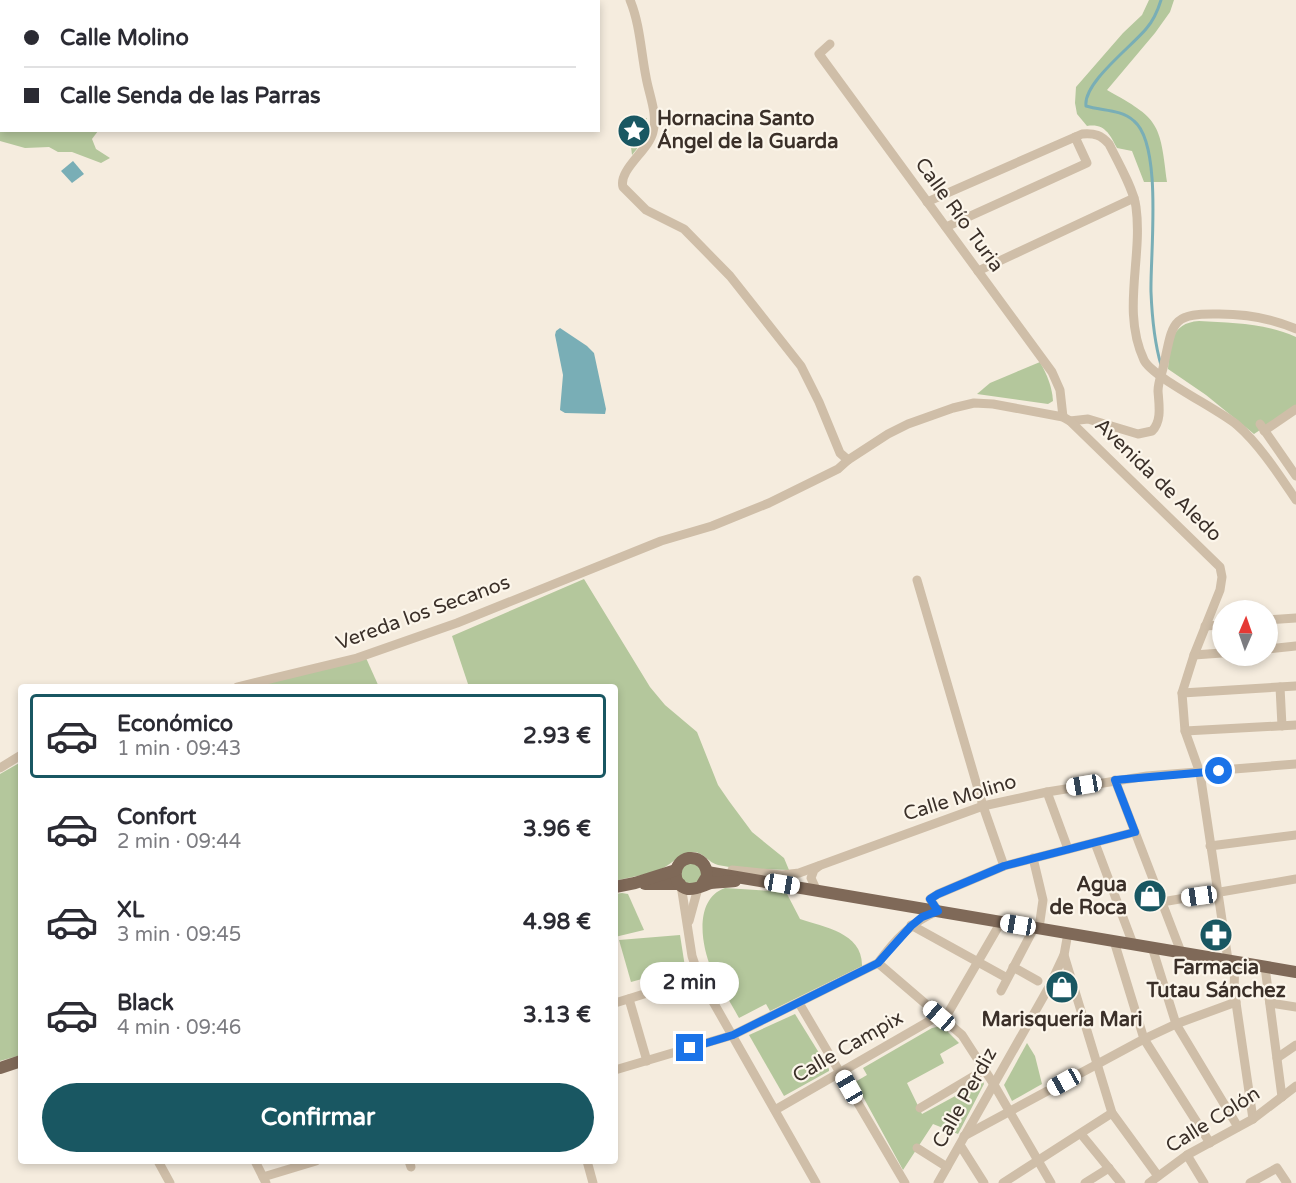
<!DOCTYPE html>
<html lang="es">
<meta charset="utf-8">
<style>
body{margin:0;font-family:"Varela Round",sans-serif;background:#f7f7f7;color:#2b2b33;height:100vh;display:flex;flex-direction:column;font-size:22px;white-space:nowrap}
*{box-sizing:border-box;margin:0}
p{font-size:20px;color:#7c7c81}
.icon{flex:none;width:33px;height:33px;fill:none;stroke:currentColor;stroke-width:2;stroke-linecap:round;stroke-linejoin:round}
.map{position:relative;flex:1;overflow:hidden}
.panel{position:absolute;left:18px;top:684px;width:600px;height:480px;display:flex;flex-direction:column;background:#fff;border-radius:6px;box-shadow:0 3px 9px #0003}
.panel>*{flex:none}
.guide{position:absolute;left:0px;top:0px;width:600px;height:132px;box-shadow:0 3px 9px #0003;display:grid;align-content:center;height:132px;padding:0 24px;background:#fff}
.needle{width:39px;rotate:2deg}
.controls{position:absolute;left:1212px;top:600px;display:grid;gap:12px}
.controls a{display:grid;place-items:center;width:66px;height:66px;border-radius:50%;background:#fff;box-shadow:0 3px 9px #0003;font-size:30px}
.end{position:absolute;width:27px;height:27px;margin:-14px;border:8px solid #1a73e8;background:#fff;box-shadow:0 0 0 3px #fff}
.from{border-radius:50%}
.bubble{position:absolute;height:42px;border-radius:21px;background:#fff;box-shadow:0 3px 9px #0003;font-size:20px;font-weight:700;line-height:42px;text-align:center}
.car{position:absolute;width:18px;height:36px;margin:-18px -9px;border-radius:8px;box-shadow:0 0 4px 2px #0007;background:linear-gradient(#fff 24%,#345 0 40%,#fff 0 76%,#345 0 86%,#fff 0)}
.guide b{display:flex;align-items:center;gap:21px;height:57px;font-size:22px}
.guide b+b{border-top:2px solid #e1e1e2}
.guide i{width:15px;height:15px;background:#2b2b33}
ul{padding:10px 0 0;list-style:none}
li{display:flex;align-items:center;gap:18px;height:84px;margin:0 12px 9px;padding:0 12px;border:3px solid transparent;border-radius:6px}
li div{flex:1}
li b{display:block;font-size:22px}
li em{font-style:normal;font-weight:700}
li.on{border-color:#195762}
li>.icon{width:54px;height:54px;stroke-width:1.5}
.button{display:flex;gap:12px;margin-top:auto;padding:12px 24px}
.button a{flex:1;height:69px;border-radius:36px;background:#195762;color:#fff;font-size:24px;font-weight:700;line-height:69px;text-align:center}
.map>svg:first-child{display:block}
.green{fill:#b4c79c}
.water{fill:#79aeb6}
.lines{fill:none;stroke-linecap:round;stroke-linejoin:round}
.stream{stroke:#79aeb6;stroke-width:3}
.minor{stroke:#cfbea8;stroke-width:9}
.major{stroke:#7f6958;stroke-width:12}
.route{stroke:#1a73e8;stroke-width:8}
.labels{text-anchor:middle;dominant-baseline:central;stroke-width:4.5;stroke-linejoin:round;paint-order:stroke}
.poi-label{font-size:20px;font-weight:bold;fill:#3b3029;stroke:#fcf6eb}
.street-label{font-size:20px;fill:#3b3029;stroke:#fcf6eb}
</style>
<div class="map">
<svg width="1296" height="1183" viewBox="0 0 1296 1183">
<rect width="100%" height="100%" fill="#f5ecde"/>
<g class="green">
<path d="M0 0H187L2 2V130L98 131 92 139 96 149 110 158 101 163 72 152H58L49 147 25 148 0 141Z"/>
<path d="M1149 0H1174L1170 12 1155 33 1107 90C1159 119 1160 122 1167 182H1144L1132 151 1117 148C1110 135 1105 123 1087 126L1077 114 1075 103 1076 87 1123 33 1142 15Z"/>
<path d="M647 118C646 133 642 144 632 155L628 122Z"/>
<path d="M1199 321C1232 323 1266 323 1296 337V406L1254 434 1206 395 1168 369C1170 345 1170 323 1199 321Z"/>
<path d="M1040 362C1047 375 1052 386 1053 401L1048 404 977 394 990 383Z"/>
<path d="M584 579 650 687 665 705 697 732 718 785 729 801 752 832 784 858 789 870C766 869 741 870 718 865 709 863 703 852 694 852 680 853 672 864 661 869 647 875 630 877 615 881V687H469L452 636Z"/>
<path d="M366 658 379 687H253Z"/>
<path d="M21 762V1055L0 1061V774Z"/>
<path d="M694 863 702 870 700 880 691 885 682 880 681 869 687 864Z"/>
<path d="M725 888 786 892 800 919C824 927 863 933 862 966L770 1011 766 1004 739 1018C730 1001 719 985 711 968 701 944 694 899 725 888Z"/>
<path d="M622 893 628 894 644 930 615 937V894Z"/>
<path d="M680 935 685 967 631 982 619 940Z"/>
<path d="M795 1014 829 1069V1071L784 1096 749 1035Z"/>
<path d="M942 1026 959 1043 940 1054 944 1063 907 1083 922 1114 983 1081 984 1084 958 1134 933 1124 903 1170 855 1082 867 1075 863 1068 932 1028Z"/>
<path d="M1027 1043 1035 1056 1042 1084 1012 1101 1004 1085Z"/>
</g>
<g class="water">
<path d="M73 161 84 174 72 183 61 171Z"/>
<path d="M560 328 587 346 594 353 606 409 605 414 565 413 560 410 563 375 555 335 556 331Z"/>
</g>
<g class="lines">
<path class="stream" d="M1161 365C1154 341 1152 317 1151 292 1150 255 1163 145 1134 121 1121 109 1102 111 1086 106 1083 83 1131 47 1146 29 1153 21 1158 10 1161 0"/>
<g class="minor">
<path d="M630 0C640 24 641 52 646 77 649 95 658 114 653 132 649 150 618 170 623 187L646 210 684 229 730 276 801 366 819 402 840 453 848 460"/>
<path d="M830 44 819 54 1052 372 1060 390 1063 417"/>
<path d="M927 202 1082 134C1095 133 1101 135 1109 144 1117 160 1134 190 1136 207 1143 258 1121 311 1144 360 1152 377 1218 409 1237 425 1260 445 1279 475 1296 500"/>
<path d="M946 227 1087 163 1075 137"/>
<path d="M978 271 1134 198"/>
<path d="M1070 421 1088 419 1138 434 1152 431C1162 421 1159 405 1158 391 1158 382 1162 374 1164 364 1173 322 1171 313 1219 314 1246 314 1271 318 1296 329"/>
<path d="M1260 424 1296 476"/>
<path d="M1264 431 1296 409"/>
<path d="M917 580 983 806 1004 866"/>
<path d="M1268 620 1296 618"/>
<path d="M1205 626 1222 625"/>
<path d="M1268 649 1296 646"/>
<path d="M1194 655 1222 653"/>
<path d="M237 687 357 658 457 623 661 541 712 526 769 503 838 469 848 460 888 434 908 424 953 408 974 403 993 404 1063 417 1070 421 1220 567 1222 577 1220 590 1194 655 1182 693 1185 731 1200 773 1228 960"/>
<path d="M1280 687 1282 726"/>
<path d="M1182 693 1296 686"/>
<path d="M1185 731 1296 725"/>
<path d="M0 768 21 755"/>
<path d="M1115 780 1181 952"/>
<path d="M1047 792 1068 849"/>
<path d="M1095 843 1133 944"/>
<path d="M1210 846 1296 835"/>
<path d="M1033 858 1043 900 1039 928"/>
<path d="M732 870 782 875 799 873 983 806 1047 792 1147 776 1296 764"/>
<path d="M681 885 692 956 699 977 816 1183"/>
<path d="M816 889 811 878 814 870 819 866"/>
<path d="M1162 902 1296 879"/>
<path d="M689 921 698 888"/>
<path d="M911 925 1007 978"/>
<path d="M1114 941 1144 1039 1210 1143"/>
<path d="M1152 947 1176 1024 1238 1127"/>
<path d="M1064 955 1112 1113 1158 1176"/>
<path d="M1235 961 1234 989 1253 1119"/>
<path d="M878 963 962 1035 993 1083 1051 1183"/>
<path d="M1013 967 1038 981"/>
<path d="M1265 967 1282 1097"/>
<path d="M1001 991 1034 928"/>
<path d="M629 999 647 1061"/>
<path d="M615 1003 699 977"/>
<path d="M799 1003 905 1183"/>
<path d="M1270 1003 1296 1007"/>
<path d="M944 1020 1001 922"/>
<path d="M1277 1058 1296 1045"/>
<path d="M615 1070 733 1035 878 963C894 941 912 921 938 911L930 899 938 894 1004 866 1135 832"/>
<path d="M920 1108 984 1070"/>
<path d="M775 1110 938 1016"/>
<path d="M1081 1134 1121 1183"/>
<path d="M964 1136 1144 1039 1176 1024 1236 1002"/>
<path d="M960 1145 984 1183"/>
<path d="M917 1148 947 1167"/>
<path d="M1187 1155 1204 1183"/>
<path d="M158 1161 170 1183"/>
<path d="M255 1161 266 1183"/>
<path d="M409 1161 411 1167"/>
<path d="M587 1161 593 1183"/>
<path d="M263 1177 316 1161"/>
<path d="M938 1183 1049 987 1064 955 1068 933"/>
<path d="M1003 1183 1112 1113"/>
<path d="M1085 1183 1109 1168"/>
<path d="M1149 1183 1187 1155 1253 1119 1296 1086"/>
<path d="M1250 1183 1277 1168 1287 1183"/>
</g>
<g class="major">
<path d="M707 872 1296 972"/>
<path d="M645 884H680"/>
<path d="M701 886 707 876C707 865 700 857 689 858 672 861 671 886 688 889 696 890 704 885 711 883 719 882 727 882 735 881"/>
<path d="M615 887 635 883 676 870"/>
<path d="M0 1068 21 1061"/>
</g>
</g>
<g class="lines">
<path class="route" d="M690 1048 733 1035 878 963 911 926 922 917 938 911 930 899 938 894 1004 866 1135 832 1115 780 1219 771"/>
</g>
<defs>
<g id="sight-disc" transform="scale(1.725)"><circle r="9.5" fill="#195762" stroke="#fcf6eb"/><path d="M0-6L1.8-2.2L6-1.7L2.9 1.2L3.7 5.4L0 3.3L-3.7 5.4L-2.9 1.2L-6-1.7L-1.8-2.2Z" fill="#fff"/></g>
<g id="shop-disc" transform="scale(1.725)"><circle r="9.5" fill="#195762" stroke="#fcf6eb"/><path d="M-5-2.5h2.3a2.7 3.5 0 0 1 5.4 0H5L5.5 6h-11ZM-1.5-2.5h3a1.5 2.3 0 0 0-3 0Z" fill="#fff"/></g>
<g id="pharmacy-disc" transform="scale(1.725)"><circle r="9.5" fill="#195762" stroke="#fcf6eb"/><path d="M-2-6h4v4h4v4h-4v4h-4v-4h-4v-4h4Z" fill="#fff"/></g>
</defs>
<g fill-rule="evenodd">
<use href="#sight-disc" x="634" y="131"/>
<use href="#shop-disc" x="1150" y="896"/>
<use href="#pharmacy-disc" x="1216" y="935"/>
<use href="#shop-disc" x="1062" y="987"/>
</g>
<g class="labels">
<g class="poi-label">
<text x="657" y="119" text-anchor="start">Hornacina Santo<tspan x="657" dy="23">Ángel de la Guarda</tspan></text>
<text x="1127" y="885" text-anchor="end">Agua<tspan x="1127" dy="23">de Roca</tspan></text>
<text x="1216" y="968">Farmacia<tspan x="1216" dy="23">Tutau Sánchez</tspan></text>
<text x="1062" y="1020">Marisquería Mari</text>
</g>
<g class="street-label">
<text transform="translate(959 215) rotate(54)">Calle Río Turia</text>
<text transform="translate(1158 480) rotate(44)">Avenida de Aledo</text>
<text transform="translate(423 613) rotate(-20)">Vereda los Secanos</text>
<text transform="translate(960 798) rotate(-17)">Calle Molino</text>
<text transform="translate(848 1047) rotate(-30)">Calle Campix</text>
<text transform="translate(965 1098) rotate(-61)">Calle Perdiz</text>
<text transform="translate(1213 1120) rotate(-32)">Calle Colón</text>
</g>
</g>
</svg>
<div class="controls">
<a><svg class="needle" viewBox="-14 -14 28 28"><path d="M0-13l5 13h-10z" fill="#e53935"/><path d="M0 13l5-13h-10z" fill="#7c7c81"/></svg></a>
</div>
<i class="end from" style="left:1219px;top:771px"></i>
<i class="end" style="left:690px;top:1048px"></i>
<div class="bubble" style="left:640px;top:962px;width:99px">2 min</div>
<i class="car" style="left:1084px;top:785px;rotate:260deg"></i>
<i class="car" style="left:782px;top:884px;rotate:99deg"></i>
<i class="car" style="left:1199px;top:896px;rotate:262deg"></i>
<i class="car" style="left:1018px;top:925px;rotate:280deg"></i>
<i class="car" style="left:939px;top:1016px;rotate:311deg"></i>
<i class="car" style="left:1064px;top:1082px;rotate:241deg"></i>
<i class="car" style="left:849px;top:1087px;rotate:330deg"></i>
<div class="guide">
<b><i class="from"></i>Calle Molino</b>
<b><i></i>Calle Senda de las Parras</b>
</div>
<section class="panel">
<ul>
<li class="on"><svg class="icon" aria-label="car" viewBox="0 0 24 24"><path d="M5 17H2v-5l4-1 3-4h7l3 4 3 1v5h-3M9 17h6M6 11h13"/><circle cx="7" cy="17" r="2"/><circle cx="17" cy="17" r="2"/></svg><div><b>Económico</b><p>1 min · 09:43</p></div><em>2.93 €</em></li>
<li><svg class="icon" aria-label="car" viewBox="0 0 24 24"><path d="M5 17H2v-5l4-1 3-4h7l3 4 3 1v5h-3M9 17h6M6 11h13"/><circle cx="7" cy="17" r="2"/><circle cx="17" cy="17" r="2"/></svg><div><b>Confort</b><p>2 min · 09:44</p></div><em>3.96 €</em></li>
<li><svg class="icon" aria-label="car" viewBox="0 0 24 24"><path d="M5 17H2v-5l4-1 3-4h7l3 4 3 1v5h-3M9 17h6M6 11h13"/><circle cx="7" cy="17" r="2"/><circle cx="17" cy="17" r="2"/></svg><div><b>XL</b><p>3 min · 09:45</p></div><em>4.98 €</em></li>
<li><svg class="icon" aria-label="car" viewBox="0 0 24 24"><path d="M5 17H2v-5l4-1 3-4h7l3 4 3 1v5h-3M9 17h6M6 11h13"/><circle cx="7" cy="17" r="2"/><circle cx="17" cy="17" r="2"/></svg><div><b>Black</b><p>4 min · 09:46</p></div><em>3.13 €</em></li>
</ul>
<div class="button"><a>Confirmar</a></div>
</section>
</div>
